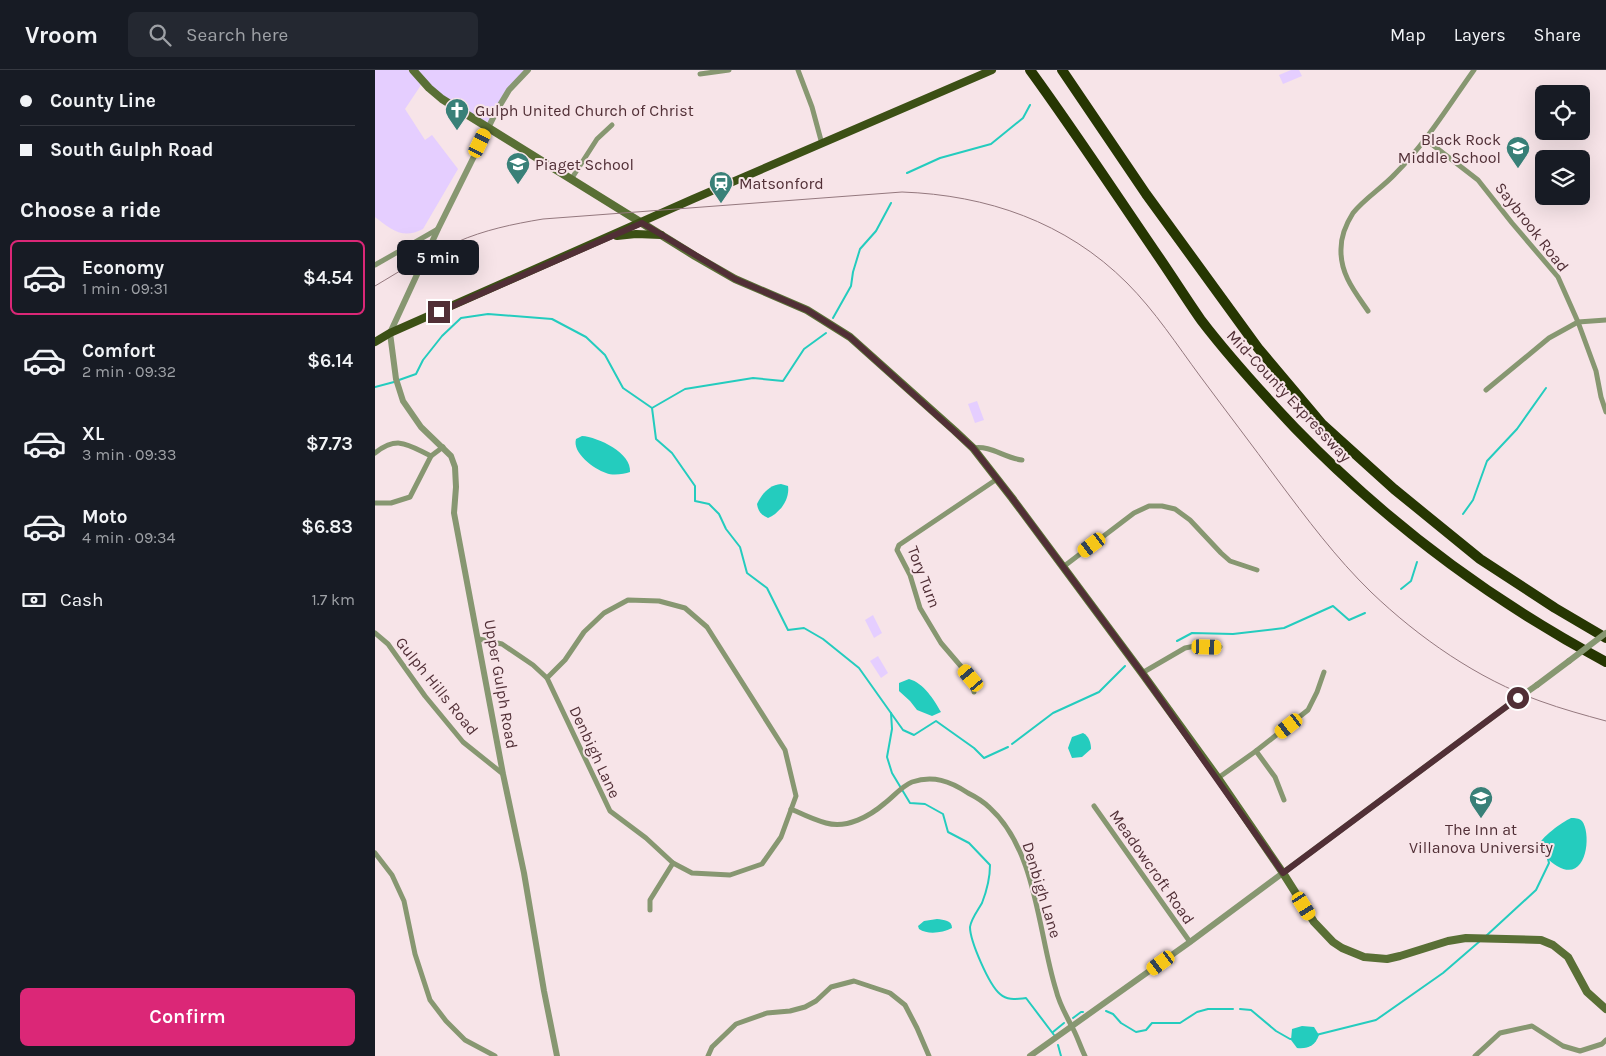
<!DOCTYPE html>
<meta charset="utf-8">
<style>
body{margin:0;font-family:Karla,sans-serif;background:#242831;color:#f1f3f6;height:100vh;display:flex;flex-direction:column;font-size:19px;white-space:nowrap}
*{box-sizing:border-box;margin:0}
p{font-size:16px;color:#9ea1a6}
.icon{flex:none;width:28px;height:28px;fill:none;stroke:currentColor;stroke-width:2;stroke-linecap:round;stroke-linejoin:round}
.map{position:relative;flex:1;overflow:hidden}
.drawer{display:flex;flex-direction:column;background:#171b24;width:375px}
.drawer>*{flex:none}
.top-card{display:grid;align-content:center;height:110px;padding:0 20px;background:#171b24}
.controls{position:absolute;left:1160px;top:15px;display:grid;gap:10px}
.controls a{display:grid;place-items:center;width:55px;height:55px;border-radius:8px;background:#171b24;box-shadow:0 5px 20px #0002;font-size:25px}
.end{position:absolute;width:22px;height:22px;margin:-11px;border:6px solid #512f36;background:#fff;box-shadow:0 0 0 2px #fff}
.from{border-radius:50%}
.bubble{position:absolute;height:35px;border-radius:8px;background:#171b24;box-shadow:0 5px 20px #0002;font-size:16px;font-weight:600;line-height:35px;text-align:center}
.car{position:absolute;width:15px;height:30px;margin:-15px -8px;border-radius:6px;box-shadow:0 0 4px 1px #0007;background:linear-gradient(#f5c518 24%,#345 0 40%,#f5c518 0 76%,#345 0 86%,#f5c518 0)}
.top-card b{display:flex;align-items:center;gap:18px;height:48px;font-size:19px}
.top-card b+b{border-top:1px solid #363941}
.top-card i{width:12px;height:12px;background:#f1f3f6}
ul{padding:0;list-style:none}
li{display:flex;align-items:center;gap:15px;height:75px;margin:0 10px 8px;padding:0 10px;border:2px solid transparent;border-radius:8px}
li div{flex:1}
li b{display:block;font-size:19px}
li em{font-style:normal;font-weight:600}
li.selected{border-color:#db2777}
li>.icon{width:45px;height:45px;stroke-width:1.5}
h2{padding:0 20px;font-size:22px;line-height:60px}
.pay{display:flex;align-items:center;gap:12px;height:55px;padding:0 20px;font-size:19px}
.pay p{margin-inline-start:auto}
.cta{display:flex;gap:10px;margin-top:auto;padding:10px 20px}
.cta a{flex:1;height:58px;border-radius:8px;background:#db2777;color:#fff;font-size:20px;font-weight:600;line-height:58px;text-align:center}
header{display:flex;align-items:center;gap:30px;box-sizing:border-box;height:70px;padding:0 25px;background:#171b24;border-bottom:1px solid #363941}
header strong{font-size:24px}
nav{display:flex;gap:28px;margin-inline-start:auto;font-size:18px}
.search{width:350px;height:45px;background:#242831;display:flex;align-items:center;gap:12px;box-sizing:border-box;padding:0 18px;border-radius:8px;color:#9ea1a6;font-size:19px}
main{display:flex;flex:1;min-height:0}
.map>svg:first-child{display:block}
.green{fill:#e5ceff}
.water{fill:#24ccbe}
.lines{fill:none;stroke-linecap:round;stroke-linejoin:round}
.stream{stroke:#24ccbe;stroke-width:2}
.minor{stroke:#879771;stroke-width:5}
.tertiary{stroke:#879771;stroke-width:6}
.secondary{stroke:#596f35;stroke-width:8}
.primary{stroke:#3c5015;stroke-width:8}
.motorway{stroke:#263602;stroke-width:10}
.tram{stroke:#94787e;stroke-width:1}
.tertiary-bridge{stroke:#879771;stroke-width:6}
.route{stroke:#512f36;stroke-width:6}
.labels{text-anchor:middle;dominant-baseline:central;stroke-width:4;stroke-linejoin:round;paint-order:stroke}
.poi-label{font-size:16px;fill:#512f36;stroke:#f7e4e8;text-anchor:start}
.street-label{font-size:16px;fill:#512f36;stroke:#f7e4e8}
</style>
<header>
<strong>Vroom</strong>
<div class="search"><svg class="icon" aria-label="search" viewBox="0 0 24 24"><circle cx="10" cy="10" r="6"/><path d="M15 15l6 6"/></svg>Search here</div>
<nav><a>Map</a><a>Layers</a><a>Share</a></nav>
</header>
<main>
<section class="drawer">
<div class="top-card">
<b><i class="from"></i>County Line</b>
<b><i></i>South Gulph Road</b>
</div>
<h2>Choose a ride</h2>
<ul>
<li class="selected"><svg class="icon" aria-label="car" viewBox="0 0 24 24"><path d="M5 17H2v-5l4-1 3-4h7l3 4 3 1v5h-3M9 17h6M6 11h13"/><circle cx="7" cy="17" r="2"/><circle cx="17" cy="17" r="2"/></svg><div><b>Economy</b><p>1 min · 09:31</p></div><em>$4.54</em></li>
<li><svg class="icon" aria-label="car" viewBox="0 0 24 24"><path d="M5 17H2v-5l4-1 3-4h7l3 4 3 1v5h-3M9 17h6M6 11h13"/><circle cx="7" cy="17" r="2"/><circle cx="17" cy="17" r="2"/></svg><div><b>Comfort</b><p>2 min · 09:32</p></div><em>$6.14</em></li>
<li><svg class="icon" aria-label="car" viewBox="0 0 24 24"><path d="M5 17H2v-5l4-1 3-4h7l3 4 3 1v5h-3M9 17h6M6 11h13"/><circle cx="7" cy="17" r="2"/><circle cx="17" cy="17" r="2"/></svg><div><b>XL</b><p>3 min · 09:33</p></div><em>$7.73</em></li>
<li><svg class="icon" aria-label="car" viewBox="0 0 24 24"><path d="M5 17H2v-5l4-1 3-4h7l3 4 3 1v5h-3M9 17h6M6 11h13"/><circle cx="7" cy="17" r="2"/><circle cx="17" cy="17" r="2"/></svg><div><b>Moto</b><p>4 min · 09:34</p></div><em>$6.83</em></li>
</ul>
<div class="pay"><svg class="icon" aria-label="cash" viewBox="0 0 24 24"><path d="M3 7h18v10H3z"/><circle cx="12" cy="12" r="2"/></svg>Cash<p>1.7 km</p></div>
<div class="cta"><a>Confirm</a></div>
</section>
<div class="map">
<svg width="1231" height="986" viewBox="0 0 1231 986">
<rect width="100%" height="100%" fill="#f7e4e8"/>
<g class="green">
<path d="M0 0H33L46 15 30 39 50 70 57 65 83 99 48 159C27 170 16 159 0 147Z"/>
<path d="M38 0H153L144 8 114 56 67 29Z"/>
<path d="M916 0H924L927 6 908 14 904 5Z"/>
<path d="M602 331 609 350 600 353 593 334Z"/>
<path d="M498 545 507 563 499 568 490 550Z"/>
<path d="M503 586 513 603 506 608 495 591Z"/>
</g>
<g class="water">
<path d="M207 366C223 367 257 383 255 402 249 404 238 406 231 403 219 399 197 383 201 369Z"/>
<path d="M406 414 413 416C415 429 405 443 393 448 386 445 383 441 382 434 387 424 394 415 406 414Z"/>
<path d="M534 609C549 613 559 630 566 642L557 646 542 640 535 631 524 621V613Z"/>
<path d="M708 663C714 666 716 673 716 679L707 687 697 688 693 678 697 667Z"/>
<path d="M1196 748C1200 748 1204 748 1207 751 1217 764 1212 814 1182 796 1175 792 1167 784 1163 777 1165 768 1187 752 1196 748Z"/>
<path d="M562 849C569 850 577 850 577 858 567 863 553 865 544 859L543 856 549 851Z"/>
<path d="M927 956 939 957 944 965C940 976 933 979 922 978L916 970 917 959Z"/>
</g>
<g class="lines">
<g class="stream">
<path d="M532 103 565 88 616 74 648 48 655 35"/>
<path d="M458 248 476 216 478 202 485 179 501 161 516 133"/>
<path d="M24 310 41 304 48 290 67 266 86 248 113 244 177 249 211 267 230 285 248 318 277 338 281 369 297 383 320 416V431L334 434 344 444 351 459 365 477 372 503 392 518 413 560 429 558 448 569 484 598 528 660 539 665 561 651 599 678 609 688 633 677"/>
<path d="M0 317 19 312"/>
<path d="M277 338 310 319 378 308 408 311 429 279 451 263"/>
<path d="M1088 444 1098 430 1112 391 1142 359 1171 318"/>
<path d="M1026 519 1036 511 1042 492"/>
<path d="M802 571 817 563 858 564 909 558 958 536 974 550 990 543"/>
<path d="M516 643 517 659 512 687 517 703 535 733 550 734 568 744 573 762 594 773 615 795C615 809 612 820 607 833 603 840 596 849 595 857 595 871 614 915 625 924 633 931 641 929 651 928L679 965"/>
<path d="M637 674 678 643 724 622 750 596"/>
<path d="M1111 866 1161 820 1174 793 1173 789"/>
<path d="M865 939 876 940 901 961 915 969H917"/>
<path d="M731 941 738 944 746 953 761 962 771 960 777 953H805L822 942 833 939H858"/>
<path d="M698 948 706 942H708"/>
<path d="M678 962 689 953"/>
<path d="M941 965 1001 950 1068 903 1105 871"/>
<path d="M683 975 686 986"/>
</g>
<g class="minor">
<path d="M423 0 437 37 447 74"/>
<path d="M325 4 354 0"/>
<path d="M1050 69 1103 110 1137 153 1183 207 1203 252 1221 301 1226 327 1231 342"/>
<path d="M197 108 222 69 237 55"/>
<path d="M0 195 63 159"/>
<path d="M993 241C980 222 965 204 966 179 966 166 971 154 978 143 990 128 1007 118 1020 104 1051 73 1074 35 1099 0"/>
<path d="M1111 320 1174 268 1203 252 1231 250"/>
<path d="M598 378C616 375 629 388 647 390"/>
<path d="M0 383C23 365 33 375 56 386L35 427 16 433H0"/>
<path d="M56 386 68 377"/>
<path d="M688 497 759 443 774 436H787L800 439 815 450 846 483 855 491 882 500"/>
<path d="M253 530 284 531 310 538 332 557 410 680 421 726 406 767 387 794 355 805 317 803 298 793 271 768 235 741 172 608 190 590 209 562 229 543Z"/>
<path d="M0 563 13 574 50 626 88 672 128 704"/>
<path d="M104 569 127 574 158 595 172 608"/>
<path d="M767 603 810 578 820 576 845 577"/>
<path d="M599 622 596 608 566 573 545 538 535 505 522 480 524 475 622 409"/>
<path d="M881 681 900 707 909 730"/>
<path d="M843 708 881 681 933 640 942 622 949 602"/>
<path d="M719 736 815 872"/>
<path d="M416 739C427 744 439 750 451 753 472 759 495 746 510 733 518 727 527 716 537 712 558 705 575 711 593 723 601 727 609 732 615 738 662 781 663 863 681 920 684 933 690 943 696 955 702 965 705 976 710 986"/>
<path d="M0 783 17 805 29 831 40 884 55 930 71 951 90 970 120 986"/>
<path d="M275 840V830L298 793"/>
<path d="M333 986 337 977 361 954 392 943 415 941 430 937 441 931 456 917 479 911 515 923 530 935 542 958 554 986"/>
<path d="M1100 986 1125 963 1157 956 1188 976 1205 981 1227 974 1231 970"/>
</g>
<g class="tertiary">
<path d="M153 0 134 20 122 40 63 159 15 263 21 309 28 331 46 357 76 386 80 397 81 417 79 443 128 704 149 803 169 921 182 986"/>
<path d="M1162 615 1194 591"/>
<path d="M655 986 815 872 1139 631"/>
</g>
<path class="secondary" d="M38 0 54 18 67 29 320 186 360 209 432 240 475 267 580 361 598 378 637 428 767 603 843 708 908 803 939 852 958 872 967 878 989 887 1012 889 1025 886 1073 871 1091 868 1166 870 1178 875 1193 887 1212 922 1231 939"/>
<g class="primary">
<path d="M242 166 261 164 286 165"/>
<path d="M0 272 15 263 318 129 617 0"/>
</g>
<g class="motorway">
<path d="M655 0C698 59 738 120 779 180 795 203 810 227 826 250 855 288 887 323 920 358 1011 452 1115 530 1231 592"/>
<path d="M687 0 771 124 883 278 947 354 1019 419 1105 489 1180 538 1231 568"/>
</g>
<path class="tram" d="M0 216C27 200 53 183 82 172 109 160 138 154 168 149L527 122C612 125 691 152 752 213 780 241 802 275 825 306 851 341 877 375 902 409 932 449 961 488 996 522 1044 568 1103 609 1165 631 1187 639 1209 645 1231 651"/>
<g class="tertiary-bridge">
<path d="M1194 591 1231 563"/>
<path d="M1139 631 1162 615"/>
</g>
</g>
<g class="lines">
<path class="route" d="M64 242 267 153 360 209 432 240 475 267 598 378 637 428 767 603 908 803 1143 628"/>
</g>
<defs>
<g id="church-pin" transform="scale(1.25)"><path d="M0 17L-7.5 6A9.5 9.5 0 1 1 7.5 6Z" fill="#398078" stroke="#f7e4e8"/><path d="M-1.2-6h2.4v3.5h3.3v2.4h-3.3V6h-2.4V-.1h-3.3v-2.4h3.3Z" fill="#fff"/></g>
<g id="school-pin" transform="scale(1.25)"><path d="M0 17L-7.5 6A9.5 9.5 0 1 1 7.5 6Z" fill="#398078" stroke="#f7e4e8"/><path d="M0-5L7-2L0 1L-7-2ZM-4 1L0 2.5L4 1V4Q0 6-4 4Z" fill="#fff"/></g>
<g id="station-pin" transform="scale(1.25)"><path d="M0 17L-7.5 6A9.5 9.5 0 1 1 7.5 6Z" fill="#398078" stroke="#f7e4e8"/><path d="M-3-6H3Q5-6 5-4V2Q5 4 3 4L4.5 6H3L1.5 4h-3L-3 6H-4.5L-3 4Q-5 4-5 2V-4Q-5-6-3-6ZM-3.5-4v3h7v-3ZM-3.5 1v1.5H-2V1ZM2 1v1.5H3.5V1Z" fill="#fff"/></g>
<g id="university-pin" transform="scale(1.25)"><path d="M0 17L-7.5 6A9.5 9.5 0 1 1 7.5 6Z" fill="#398078" stroke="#f7e4e8"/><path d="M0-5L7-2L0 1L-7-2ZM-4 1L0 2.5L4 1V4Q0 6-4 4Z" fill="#fff"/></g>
</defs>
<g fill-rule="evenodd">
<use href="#church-pin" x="82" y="40"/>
<use href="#school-pin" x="1143" y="78"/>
<use href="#school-pin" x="143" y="94"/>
<use href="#station-pin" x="346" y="113"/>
<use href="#university-pin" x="1106" y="728"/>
</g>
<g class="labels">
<g class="poi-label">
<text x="100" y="40">Gulph United Church of Christ</text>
<text x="1126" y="69" text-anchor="end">Black Rock<tspan x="1126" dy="18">Middle School</tspan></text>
<text x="160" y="94">Piaget School</text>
<text x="364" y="113">Matsonford</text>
<text x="1106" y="759" text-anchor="middle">The Inn at<tspan x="1106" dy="18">Villanova University</tspan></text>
</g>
<g class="street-label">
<text transform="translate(1157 157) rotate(52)">Saybrook Road</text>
<text transform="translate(914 326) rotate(47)">Mid-County Expressway</text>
<text transform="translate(549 507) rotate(69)">Tory Turn</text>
<text transform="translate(126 614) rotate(80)">Upper Gulph Road</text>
<text transform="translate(62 616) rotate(51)">Gulph Hills Road</text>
<text transform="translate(220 682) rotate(65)">Denbigh Lane</text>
<text transform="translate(777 797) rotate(55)">Meadowcroft Road</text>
<text transform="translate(667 820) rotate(73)">Denbigh Lane</text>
</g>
</g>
</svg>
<div class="controls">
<a><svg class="icon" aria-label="locate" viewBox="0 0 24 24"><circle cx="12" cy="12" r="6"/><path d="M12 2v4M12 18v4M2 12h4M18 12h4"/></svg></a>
<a><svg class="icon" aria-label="layers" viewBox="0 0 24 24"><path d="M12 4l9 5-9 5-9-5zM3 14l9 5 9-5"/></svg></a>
</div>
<i class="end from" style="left:1143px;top:628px"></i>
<i class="end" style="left:64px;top:242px"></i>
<div class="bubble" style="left:22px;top:170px;width:82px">5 min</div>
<i class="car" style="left:105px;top:73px;rotate:26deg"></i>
<i class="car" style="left:717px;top:475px;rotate:233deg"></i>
<i class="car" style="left:832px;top:577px;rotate:92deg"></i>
<i class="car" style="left:596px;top:608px;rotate:320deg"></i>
<i class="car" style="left:914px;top:656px;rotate:232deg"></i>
<i class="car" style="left:929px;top:836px;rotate:148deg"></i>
<i class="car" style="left:786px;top:893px;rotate:234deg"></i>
</div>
</main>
